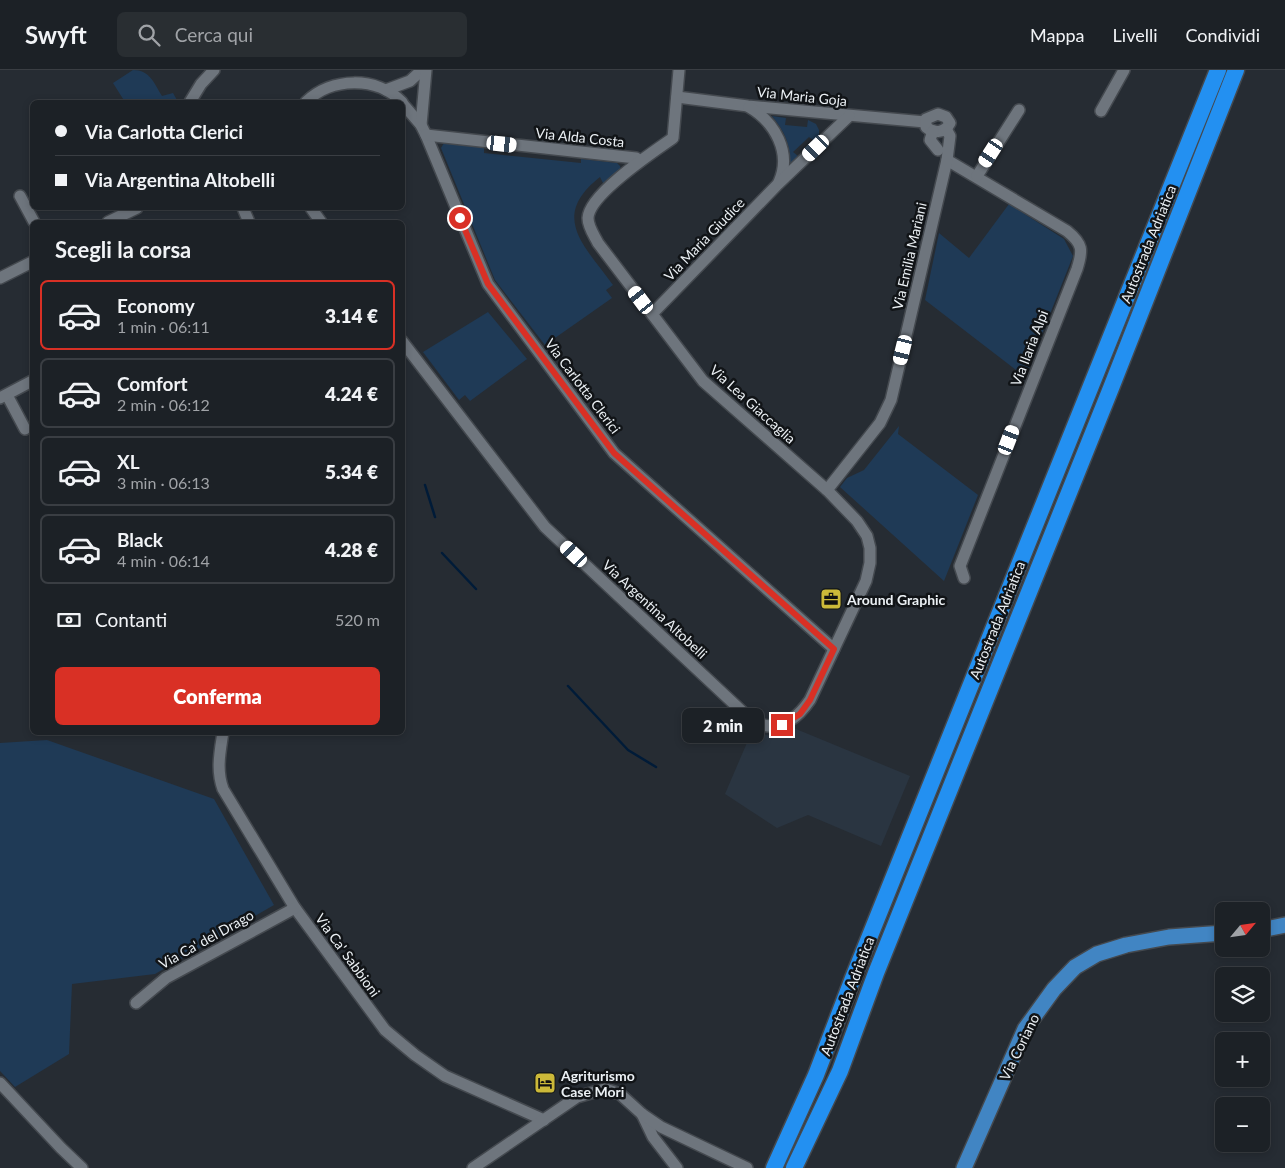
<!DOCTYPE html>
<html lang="it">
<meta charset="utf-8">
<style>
body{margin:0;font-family:Lato,sans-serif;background:#292e32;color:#f1f3f6;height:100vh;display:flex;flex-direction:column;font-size:19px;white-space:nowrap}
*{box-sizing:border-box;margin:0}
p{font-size:16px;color:#a0a3a7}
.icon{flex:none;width:28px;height:28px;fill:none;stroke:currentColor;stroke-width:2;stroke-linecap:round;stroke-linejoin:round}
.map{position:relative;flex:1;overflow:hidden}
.details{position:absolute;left:30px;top:150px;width:375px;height:515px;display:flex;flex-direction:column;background:#1c2126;border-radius:8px;box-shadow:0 2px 8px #0003,0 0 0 1px #3a3e43}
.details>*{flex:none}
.hud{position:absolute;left:30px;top:30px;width:375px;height:110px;border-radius:8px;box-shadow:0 2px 8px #0003,0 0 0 1px #3a3e43;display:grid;align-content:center;height:110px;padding:0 25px;background:#1c2126}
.needle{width:32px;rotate:61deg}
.tools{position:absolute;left:1215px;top:832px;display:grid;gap:10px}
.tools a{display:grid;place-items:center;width:55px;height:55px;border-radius:8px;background:#1c2126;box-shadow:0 2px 8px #0003,0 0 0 1px #3a3e43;font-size:25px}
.end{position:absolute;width:22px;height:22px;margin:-11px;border:6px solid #d93025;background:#fff;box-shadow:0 0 0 2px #fff}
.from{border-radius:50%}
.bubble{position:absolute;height:35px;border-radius:8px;background:#1c2126;box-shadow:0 2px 8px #0003,0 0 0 1px #3a3e43;font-size:16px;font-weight:800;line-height:35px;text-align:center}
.car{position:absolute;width:15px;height:30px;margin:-15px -8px;border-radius:6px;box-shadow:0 0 4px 1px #0007;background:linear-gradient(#fff 24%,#345 0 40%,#fff 0 76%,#345 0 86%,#fff 0)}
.hud b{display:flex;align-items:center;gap:18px;height:48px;font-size:19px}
.hud b+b{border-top:1px solid #3a3e43}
.hud i{width:12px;height:12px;background:#f1f3f6}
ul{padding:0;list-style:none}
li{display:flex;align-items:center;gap:15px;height:70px;margin:0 10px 8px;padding:0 15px;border:2px solid #3a3e43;border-radius:8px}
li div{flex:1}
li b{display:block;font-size:19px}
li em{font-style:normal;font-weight:800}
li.on{border-color:#d93025}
li>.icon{width:45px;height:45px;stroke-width:1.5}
h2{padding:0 25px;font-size:22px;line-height:60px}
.pay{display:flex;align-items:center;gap:12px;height:55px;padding:0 25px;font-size:19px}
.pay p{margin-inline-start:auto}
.cta{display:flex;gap:10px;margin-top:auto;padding:10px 25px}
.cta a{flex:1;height:58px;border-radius:8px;background:#d93025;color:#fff;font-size:20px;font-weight:800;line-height:58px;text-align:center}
header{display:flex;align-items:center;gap:30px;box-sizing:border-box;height:70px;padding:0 25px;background:#1c2126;border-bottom:1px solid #3a3e43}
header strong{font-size:24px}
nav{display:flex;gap:28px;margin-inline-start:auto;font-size:18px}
.search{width:350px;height:45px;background:#292e32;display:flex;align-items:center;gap:12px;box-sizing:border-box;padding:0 18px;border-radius:8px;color:#a0a3a7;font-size:19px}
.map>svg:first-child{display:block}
.built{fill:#2a3541}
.green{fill:#1f3a56}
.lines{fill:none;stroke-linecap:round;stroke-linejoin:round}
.stream{stroke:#001b38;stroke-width:2.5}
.minor-casing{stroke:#44494f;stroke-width:14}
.major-casing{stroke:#44494f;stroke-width:18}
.highway-casing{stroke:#44494f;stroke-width:19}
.minor{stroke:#6e757d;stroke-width:11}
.major{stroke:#4185c3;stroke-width:15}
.highway{stroke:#2390f1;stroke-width:16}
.route{stroke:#d93025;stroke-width:6}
.labels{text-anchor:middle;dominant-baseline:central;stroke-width:5;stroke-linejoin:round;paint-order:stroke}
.street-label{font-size:14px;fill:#ebf0f4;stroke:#111417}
.poi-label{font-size:14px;font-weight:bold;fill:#ebf0f4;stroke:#111417;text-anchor:start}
</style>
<header>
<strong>Swyft</strong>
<div class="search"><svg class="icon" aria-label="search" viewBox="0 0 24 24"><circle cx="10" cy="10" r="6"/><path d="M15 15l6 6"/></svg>Cerca qui</div>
<nav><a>Mappa</a><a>Livelli</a><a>Condividi</a></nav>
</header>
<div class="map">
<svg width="1285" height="1098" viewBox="0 0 1285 1098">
<rect width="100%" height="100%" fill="#262c33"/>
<path class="built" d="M796 659 910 706 881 776 808 745 777 758 725 724 752 661 774 667Z"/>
<g class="green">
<path d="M133 0C150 0 154 13 162 26L173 23 178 32H125L113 13Z"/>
<path d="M772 46 786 48 785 55 807 57 808 50 816 54 819 60V66L814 71 809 67 793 82 798 86 790 96C791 75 785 62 772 46Z"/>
<path d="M444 73 484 78V83L581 93V89L617 93 620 96 621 100 604 115 600 107C549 147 585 176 613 215L606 220 612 228 545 275 495 210 441 78Z"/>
<path d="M1009 134 1064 169 1073 186 1025 307 925 230 939 163 969 188Z"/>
<path d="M488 242 527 289 470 331 465 325 459 330 423 282Z"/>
<path d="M899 356 898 364 978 425 944 511 840 417 847 408 864 400Z"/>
<path d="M47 670 214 729 274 835 155 904 72 914 69 984 15 1017 0 1001V673Z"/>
</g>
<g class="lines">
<g class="stream">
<path d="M425 415 435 447"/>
<path d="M442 483 476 519"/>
<path d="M568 616 628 680 656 697"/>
</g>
<g class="minor-casing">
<g id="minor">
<path d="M386 20 410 11 422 0"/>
<path d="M677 27 748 36 925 52"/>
<path d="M190 32 201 14 214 0"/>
<path d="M306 32C331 7 377 6 402 32"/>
<path d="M402 33 421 55 426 65 488 214 614 383 834 579"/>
<path d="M749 37C775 52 792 83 779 112"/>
<path d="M1101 41 1124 0"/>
<path d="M938 44 946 47 950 53C945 63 934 64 926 57V49Z"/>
<path d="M421 55 426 0"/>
<path d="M933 61 930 70 938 80"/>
<path d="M426 65 636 88 640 91"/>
<path d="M947 90 1067 161C1083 174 1083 180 1077 199L960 496 964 508"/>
<path d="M977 106 1019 40"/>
<path d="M20 126 34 152"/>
<path d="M243 138 249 152"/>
<path d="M311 138 321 152"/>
<path d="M108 152 137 138"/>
<path d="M0 208 32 192"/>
<path d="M652 244 778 114 849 46"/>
<path d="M402 271 545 457 747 646C751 649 756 653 760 654 782 662 799 646 810 630L866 511 870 493V478L867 466 857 451 827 420 703 311 598 173C594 165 588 157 588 148 589 124 653 82 673 68L679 0"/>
<path d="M7 325 25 359"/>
<path d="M0 328 32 311"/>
<path d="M827 420 880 353 891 330 947 90 950 66 946 59"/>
<path d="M223 662C220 682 216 700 223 719L295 838 385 960 415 985 445 1006 544 1050"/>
<path d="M136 933 166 908 295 838"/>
<path d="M0 1013 61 1078 82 1098"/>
<path d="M642 1044 653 1067 677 1098"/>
<path d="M473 1098 577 1027 605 1019 620 1024 642 1044 661 1057 747 1098"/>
</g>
</g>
<g class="major-casing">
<g id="major">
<path d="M1261 860 1285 855"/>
<path d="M964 1098 1025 959 1054 919 1075 897 1097 884 1126 875 1169 867 1224 863"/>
</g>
</g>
<g class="highway-casing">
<g id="highway">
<path d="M774 1098 816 1005 853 908 1218 0"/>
<path d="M794 1098 840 1001 876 903 1111 318 1236 0"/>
</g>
</g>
<use href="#minor" class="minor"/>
<use href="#major" class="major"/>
<use href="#highway" class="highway"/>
</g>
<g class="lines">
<path class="route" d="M460 148 488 214 614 383 834 579 810 630 800 644 782 655"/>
</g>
<defs>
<g id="office-square" transform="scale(1.125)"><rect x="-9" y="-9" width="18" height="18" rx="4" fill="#ccb939" stroke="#111417"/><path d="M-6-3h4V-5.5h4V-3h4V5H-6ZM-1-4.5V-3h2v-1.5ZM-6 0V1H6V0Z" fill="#111"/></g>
<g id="hotel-square" transform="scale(1.125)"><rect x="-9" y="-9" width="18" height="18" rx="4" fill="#ccb939" stroke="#111417"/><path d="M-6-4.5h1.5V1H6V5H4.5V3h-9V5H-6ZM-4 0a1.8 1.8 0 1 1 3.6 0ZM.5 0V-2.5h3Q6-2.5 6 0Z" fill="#111"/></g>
</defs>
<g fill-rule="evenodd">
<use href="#office-square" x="831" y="529"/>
<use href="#hotel-square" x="545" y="1013"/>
</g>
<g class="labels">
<g class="street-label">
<text transform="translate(802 26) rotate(6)">Via Maria Goja</text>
<text transform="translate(580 67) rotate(6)">Via Alda Costa</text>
<text transform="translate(704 169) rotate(-46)">Via Maria Giudice</text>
<text transform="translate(1148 174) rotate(-68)">Autostrada Adriatica</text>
<text transform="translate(909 186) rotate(-77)">Via Emilia Mariani</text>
<text transform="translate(1029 278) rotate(-69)">Via Ilaria Alpi</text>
<text transform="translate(583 316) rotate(53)">Via Carlotta Clerici</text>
<text transform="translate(753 334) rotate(42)">Via Lea Giaccaglia</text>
<text transform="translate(655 539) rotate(43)">Via Argentina Altobelli</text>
<text transform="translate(997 550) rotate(-68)">Autostrada Adriatica</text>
<text transform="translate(206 869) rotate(-29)">Via Ca' del Drago</text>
<text transform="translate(348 885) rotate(54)">Via Ca' Sabbioni</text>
<text transform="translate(847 926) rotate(-69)">Autostrada Adriatica</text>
<text transform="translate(1019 977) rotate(-64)">Via Coriano</text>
</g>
<g class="poi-label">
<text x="847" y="529">Around Graphic</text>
<text x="561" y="1005">Agriturismo<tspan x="561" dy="16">Case Mori</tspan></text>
</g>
</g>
</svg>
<div class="tools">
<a><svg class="needle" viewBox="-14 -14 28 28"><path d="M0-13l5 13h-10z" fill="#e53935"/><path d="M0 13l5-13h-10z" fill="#a0a3a7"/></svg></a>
<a><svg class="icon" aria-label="layers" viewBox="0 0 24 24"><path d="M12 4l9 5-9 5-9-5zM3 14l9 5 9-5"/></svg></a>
<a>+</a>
<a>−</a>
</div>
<i class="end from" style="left:460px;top:148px"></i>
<i class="end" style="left:782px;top:655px"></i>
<div class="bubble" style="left:682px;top:638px;width:82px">2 min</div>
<i class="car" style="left:502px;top:74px;rotate:96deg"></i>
<i class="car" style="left:816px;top:78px;rotate:226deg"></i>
<i class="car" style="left:991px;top:83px;rotate:213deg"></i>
<i class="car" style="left:641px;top:230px;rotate:323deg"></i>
<i class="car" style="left:903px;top:280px;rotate:194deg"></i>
<i class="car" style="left:1009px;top:370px;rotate:21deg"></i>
<i class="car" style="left:574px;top:484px;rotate:313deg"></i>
<div class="hud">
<b><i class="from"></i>Via Carlotta Clerici</b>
<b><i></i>Via Argentina Altobelli</b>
</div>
<section class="details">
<h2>Scegli la corsa</h2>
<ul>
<li class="on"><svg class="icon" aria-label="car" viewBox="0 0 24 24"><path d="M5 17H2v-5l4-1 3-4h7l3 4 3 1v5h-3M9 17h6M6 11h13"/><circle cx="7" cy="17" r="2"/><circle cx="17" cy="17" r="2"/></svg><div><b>Economy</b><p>1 min · 06:11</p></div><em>3.14 €</em></li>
<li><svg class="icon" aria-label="car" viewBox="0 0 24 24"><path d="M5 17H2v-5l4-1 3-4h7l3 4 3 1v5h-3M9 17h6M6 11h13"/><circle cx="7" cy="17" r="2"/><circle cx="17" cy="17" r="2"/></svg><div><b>Comfort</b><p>2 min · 06:12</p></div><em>4.24 €</em></li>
<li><svg class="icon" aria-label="car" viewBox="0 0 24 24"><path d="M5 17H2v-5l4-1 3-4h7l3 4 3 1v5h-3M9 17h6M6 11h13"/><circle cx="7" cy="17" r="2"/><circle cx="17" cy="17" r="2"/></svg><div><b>XL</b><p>3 min · 06:13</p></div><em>5.34 €</em></li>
<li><svg class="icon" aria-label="car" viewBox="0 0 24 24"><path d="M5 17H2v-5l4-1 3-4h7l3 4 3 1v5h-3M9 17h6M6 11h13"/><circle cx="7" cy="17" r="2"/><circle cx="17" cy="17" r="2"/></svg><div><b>Black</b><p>4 min · 06:14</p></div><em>4.28 €</em></li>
</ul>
<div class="pay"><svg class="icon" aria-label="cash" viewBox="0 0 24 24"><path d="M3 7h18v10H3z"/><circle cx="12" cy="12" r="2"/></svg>Contanti<p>520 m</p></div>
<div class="cta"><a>Conferma</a></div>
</section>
</div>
